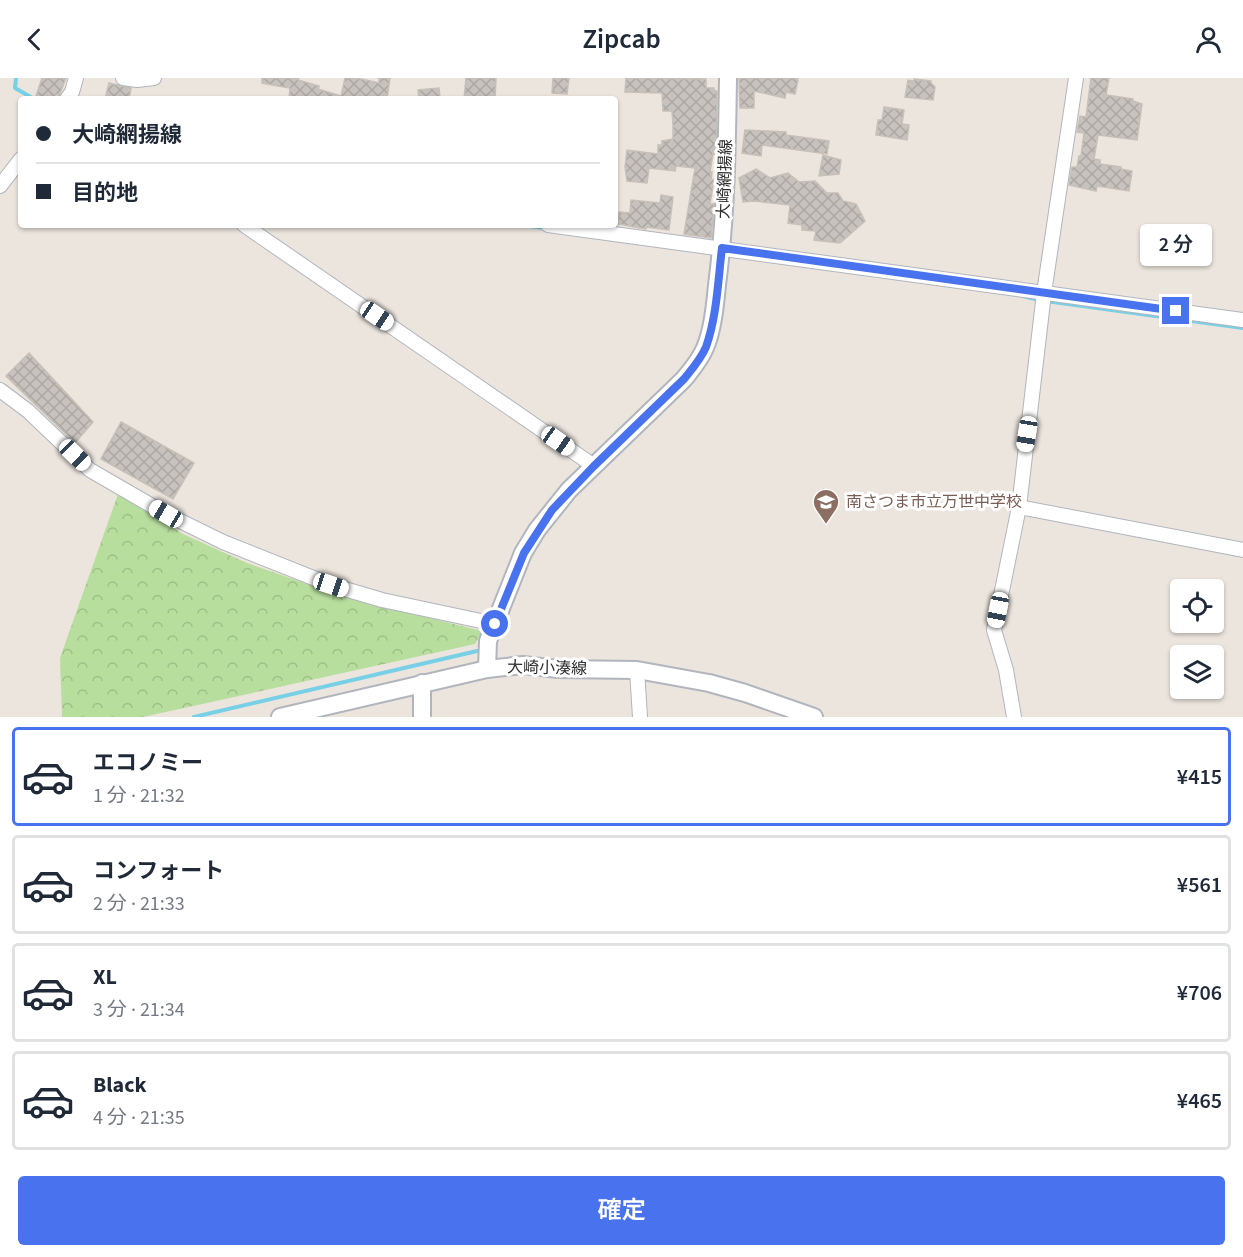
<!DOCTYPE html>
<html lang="ja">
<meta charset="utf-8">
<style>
body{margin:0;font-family:"Source Sans 3","Noto Sans JP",sans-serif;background:#f2f2f3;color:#1f2937;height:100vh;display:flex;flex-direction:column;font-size:22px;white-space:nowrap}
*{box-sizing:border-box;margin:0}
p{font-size:20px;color:#747a83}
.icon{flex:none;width:33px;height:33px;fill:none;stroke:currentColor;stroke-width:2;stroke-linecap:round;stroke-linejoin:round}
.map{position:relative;height:639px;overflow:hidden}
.details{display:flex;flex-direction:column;background:#fff;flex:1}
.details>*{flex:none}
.guide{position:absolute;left:18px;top:18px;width:600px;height:132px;border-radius:6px;box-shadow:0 2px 4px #0004;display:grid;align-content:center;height:132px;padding:0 18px;background:#fff}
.tools{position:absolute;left:1170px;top:501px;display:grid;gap:12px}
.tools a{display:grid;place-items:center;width:54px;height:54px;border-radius:6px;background:#fff;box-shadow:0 2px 4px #0004;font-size:30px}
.end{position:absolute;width:27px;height:27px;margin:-14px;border:8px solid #4973ee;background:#fff;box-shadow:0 0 0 3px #fff}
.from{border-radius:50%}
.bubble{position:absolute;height:42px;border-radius:6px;background:#fff;box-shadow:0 2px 4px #0004;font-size:20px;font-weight:600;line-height:42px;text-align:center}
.car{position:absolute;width:18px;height:36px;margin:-18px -9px;border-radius:8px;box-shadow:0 0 4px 2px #0007;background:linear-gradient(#fff 24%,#345 0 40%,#fff 0 76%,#345 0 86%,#fff 0)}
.guide b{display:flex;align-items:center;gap:21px;height:57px;font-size:22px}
.guide b+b{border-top:2px solid #e0e1e3}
.guide i{width:15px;height:15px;background:#1f2937}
ul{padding:10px 0 0;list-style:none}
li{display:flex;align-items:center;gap:18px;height:99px;margin:0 12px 9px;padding:0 6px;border:3px solid #e0e1e3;border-radius:6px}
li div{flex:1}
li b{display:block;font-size:22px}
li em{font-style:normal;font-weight:600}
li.selected{border-color:#4973ee}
li>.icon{width:54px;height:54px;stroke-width:1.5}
.action{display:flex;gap:12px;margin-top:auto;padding:12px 18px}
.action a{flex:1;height:69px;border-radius:6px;background:#4973ee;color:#fff;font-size:24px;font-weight:600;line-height:69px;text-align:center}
header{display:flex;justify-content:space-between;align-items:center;height:78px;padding:0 18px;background:#fff;font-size:27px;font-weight:600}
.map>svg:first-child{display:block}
.forest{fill:url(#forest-crowns)}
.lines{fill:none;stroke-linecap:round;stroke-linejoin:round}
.stream{stroke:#78d0e6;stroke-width:4}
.building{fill:url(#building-cross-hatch);stroke:#c7c0b8;stroke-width:1.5}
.minor-casing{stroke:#b1b5bd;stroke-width:16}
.tertiary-casing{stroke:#b1b5bd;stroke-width:20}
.minor{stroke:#fff;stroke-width:14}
.tertiary{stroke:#fff;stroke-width:16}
.route{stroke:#4973ee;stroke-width:8}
.labels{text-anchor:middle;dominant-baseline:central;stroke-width:6;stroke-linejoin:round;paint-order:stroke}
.street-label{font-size:16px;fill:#2b2b2b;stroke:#fff}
.education-label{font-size:16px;fill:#785e54;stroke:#fff;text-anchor:start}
</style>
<header><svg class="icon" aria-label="back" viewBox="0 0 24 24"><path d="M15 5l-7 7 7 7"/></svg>Zipcab<svg class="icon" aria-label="person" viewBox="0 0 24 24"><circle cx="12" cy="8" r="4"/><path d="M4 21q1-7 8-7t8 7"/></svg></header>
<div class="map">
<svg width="1243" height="639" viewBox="0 0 1243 639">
<defs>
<pattern id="forest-crowns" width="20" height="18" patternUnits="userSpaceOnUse" patternTransform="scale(1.5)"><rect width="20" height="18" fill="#b8de9e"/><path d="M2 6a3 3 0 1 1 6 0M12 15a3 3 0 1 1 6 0" fill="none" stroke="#9ebf88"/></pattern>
<pattern id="building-cross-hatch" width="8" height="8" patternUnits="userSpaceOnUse" patternTransform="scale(1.5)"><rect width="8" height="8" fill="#c7c2bd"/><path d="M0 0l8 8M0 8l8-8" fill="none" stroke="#aba7a3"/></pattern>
</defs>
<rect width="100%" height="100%" fill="#ece5de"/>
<path class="forest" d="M118 416 183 456 247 485 345 519 482 553 475 566 143 639H62L60 580Z"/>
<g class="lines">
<g class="stream">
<path d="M16 0 15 10 34 21"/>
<path d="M522 147 545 150"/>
<path d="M1023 218 1039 222"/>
<path d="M1046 223 1243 250"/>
<path d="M194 639 477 573"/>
</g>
</g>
<g class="building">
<path d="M42 0H66L59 18 56 16 54 21H43L36 18Z"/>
<path d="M262 0H299L298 2 319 8 318 11 341 18 345 0H357L379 5V0H390L387 21H289L290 10 262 5Z"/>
<path d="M466 0H496L495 21H464Z"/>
<path d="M553 0H569L567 16 552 15Z"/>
<path d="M626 0 706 1V10H714V13H717L716 76H713L710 94H712L711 101 714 102 710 126H714L711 160 684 156 695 90 676 88 675 93 649 90 647 105 627 103 625 89 627 72 658 76V67H662V63L673 61V47L672 33H663L662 15 625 14Z"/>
<path d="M739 0H797L798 2 795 16 786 14 785 20 754 13V30H740Z"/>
<path d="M1091 0H1109L1106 17 1133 21V23L1142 26 1137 62 1098 57 1094 81 1100 82V86L1121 89V91L1132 93 1129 113 1097 108 1096 113 1069 107 1072 89H1077L1079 78H1081L1084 55 1077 54 1080 38 1086 39Z"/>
<path d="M914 1 931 3V5L935 9 933 22 905 19 908 2 914 3Z"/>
<path d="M109 5 131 10 129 21H105Z"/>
<path d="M439 10 440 21H419L418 12Z"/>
<path d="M884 29 904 32 902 46 909 47 907 62 876 57 878 42H882Z"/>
<path d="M745 52 786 54V57L829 63 827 76 762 67 761 78 742 75Z"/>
<path d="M823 77 841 82 839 96 819 98Z"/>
<path d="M756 91 770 100 788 95 799 104 815 103 827 115H838L843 123 856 126 865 143 840 165 814 162 816 153 802 152V147L788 145 790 127 754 123 743 124 739 100Z"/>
<path d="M661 117 673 119 669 152 646 149V151L618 146 619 134 630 135 631 122 660 125Z"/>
<path d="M29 275 93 344 75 365 6 298Z"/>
<path d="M121 344 194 385 173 421 101 381Z"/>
</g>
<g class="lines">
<g class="minor-casing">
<g id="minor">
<path d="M123 0 137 2 154 0"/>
<path d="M67 21 72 14 76 0"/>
<path d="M0 108 21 81"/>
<path d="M244 147 594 388"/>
<path d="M548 147 1243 242"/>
<path d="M0 312 28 333 90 392 166 436 223 464 331 507 382 522 495 546"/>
<path d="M1019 429 1243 472"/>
<path d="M637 592 640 639"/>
<path d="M1014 639 1006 592 994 552 1019 429 1044 215 1076 0"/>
</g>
</g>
<g class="tertiary-casing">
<g id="tertiary">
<path d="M487 591 488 563 523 475 537 452 569 412 684 301C692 291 700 282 705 270 713 251 715 227 717 207 726 138 727 69 728 0"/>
<path d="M280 639 487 591 523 587 558 591 637 592 709 605 745 615 814 639"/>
<path d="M422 639V605"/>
</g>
</g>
<use href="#minor" class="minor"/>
<use href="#tertiary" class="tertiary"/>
</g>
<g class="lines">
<path class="route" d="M495 546 524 475 552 432 594 388 684 301C692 291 701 281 706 269 717 238 718 202 722 170L1176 233"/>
</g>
<defs>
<g id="school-pin" transform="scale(1.35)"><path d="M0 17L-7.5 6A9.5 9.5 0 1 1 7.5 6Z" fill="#8d6e63" stroke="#fff"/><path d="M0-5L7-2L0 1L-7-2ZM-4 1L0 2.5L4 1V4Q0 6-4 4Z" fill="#fff"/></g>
</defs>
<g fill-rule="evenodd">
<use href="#school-pin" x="826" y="424"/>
</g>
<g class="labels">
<g class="street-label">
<text transform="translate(725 101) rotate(-88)">大崎網揚線</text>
<text transform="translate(547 590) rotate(1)">大崎小湊線</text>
</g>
<g class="education-label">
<text x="846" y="424">南さつま市立万世中学校</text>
</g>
</g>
</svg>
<div class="tools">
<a><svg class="icon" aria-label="locate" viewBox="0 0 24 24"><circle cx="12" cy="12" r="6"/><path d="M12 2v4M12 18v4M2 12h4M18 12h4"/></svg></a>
<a><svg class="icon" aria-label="layers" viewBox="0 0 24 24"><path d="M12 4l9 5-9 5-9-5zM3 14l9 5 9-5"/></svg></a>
</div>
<i class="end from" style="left:495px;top:546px"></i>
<i class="end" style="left:1176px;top:233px"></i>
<div class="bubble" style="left:1140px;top:146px;width:72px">2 分</div>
<i class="car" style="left:377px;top:238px;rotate:124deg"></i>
<i class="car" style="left:1027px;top:356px;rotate:189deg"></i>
<i class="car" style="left:558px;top:363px;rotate:125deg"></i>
<i class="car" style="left:75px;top:377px;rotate:134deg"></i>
<i class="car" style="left:166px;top:436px;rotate:300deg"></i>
<i class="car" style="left:331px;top:507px;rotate:108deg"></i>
<i class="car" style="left:998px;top:532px;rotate:191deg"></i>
<div class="guide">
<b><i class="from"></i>大崎網揚線</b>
<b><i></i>目的地</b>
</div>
</div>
<section class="details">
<ul>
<li class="selected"><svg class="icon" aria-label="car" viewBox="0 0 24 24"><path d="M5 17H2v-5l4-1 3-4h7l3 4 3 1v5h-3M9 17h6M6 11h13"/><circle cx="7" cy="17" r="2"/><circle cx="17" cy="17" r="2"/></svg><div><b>エコノミー</b><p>1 分 · 21:32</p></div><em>¥415</em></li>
<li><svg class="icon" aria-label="car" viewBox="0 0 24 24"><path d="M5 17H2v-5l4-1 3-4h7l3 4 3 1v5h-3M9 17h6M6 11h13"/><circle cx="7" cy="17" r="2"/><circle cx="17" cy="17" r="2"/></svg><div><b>コンフォート</b><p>2 分 · 21:33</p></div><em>¥561</em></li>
<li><svg class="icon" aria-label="car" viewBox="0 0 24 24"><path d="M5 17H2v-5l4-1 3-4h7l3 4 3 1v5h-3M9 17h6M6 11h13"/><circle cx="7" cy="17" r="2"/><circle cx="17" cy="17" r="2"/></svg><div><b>XL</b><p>3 分 · 21:34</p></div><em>¥706</em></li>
<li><svg class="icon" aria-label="car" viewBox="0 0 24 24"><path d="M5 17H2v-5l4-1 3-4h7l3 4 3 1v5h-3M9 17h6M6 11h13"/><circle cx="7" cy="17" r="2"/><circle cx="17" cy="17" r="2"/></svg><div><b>Black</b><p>4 分 · 21:35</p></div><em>¥465</em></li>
</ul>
<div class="action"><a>確定</a></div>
</section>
